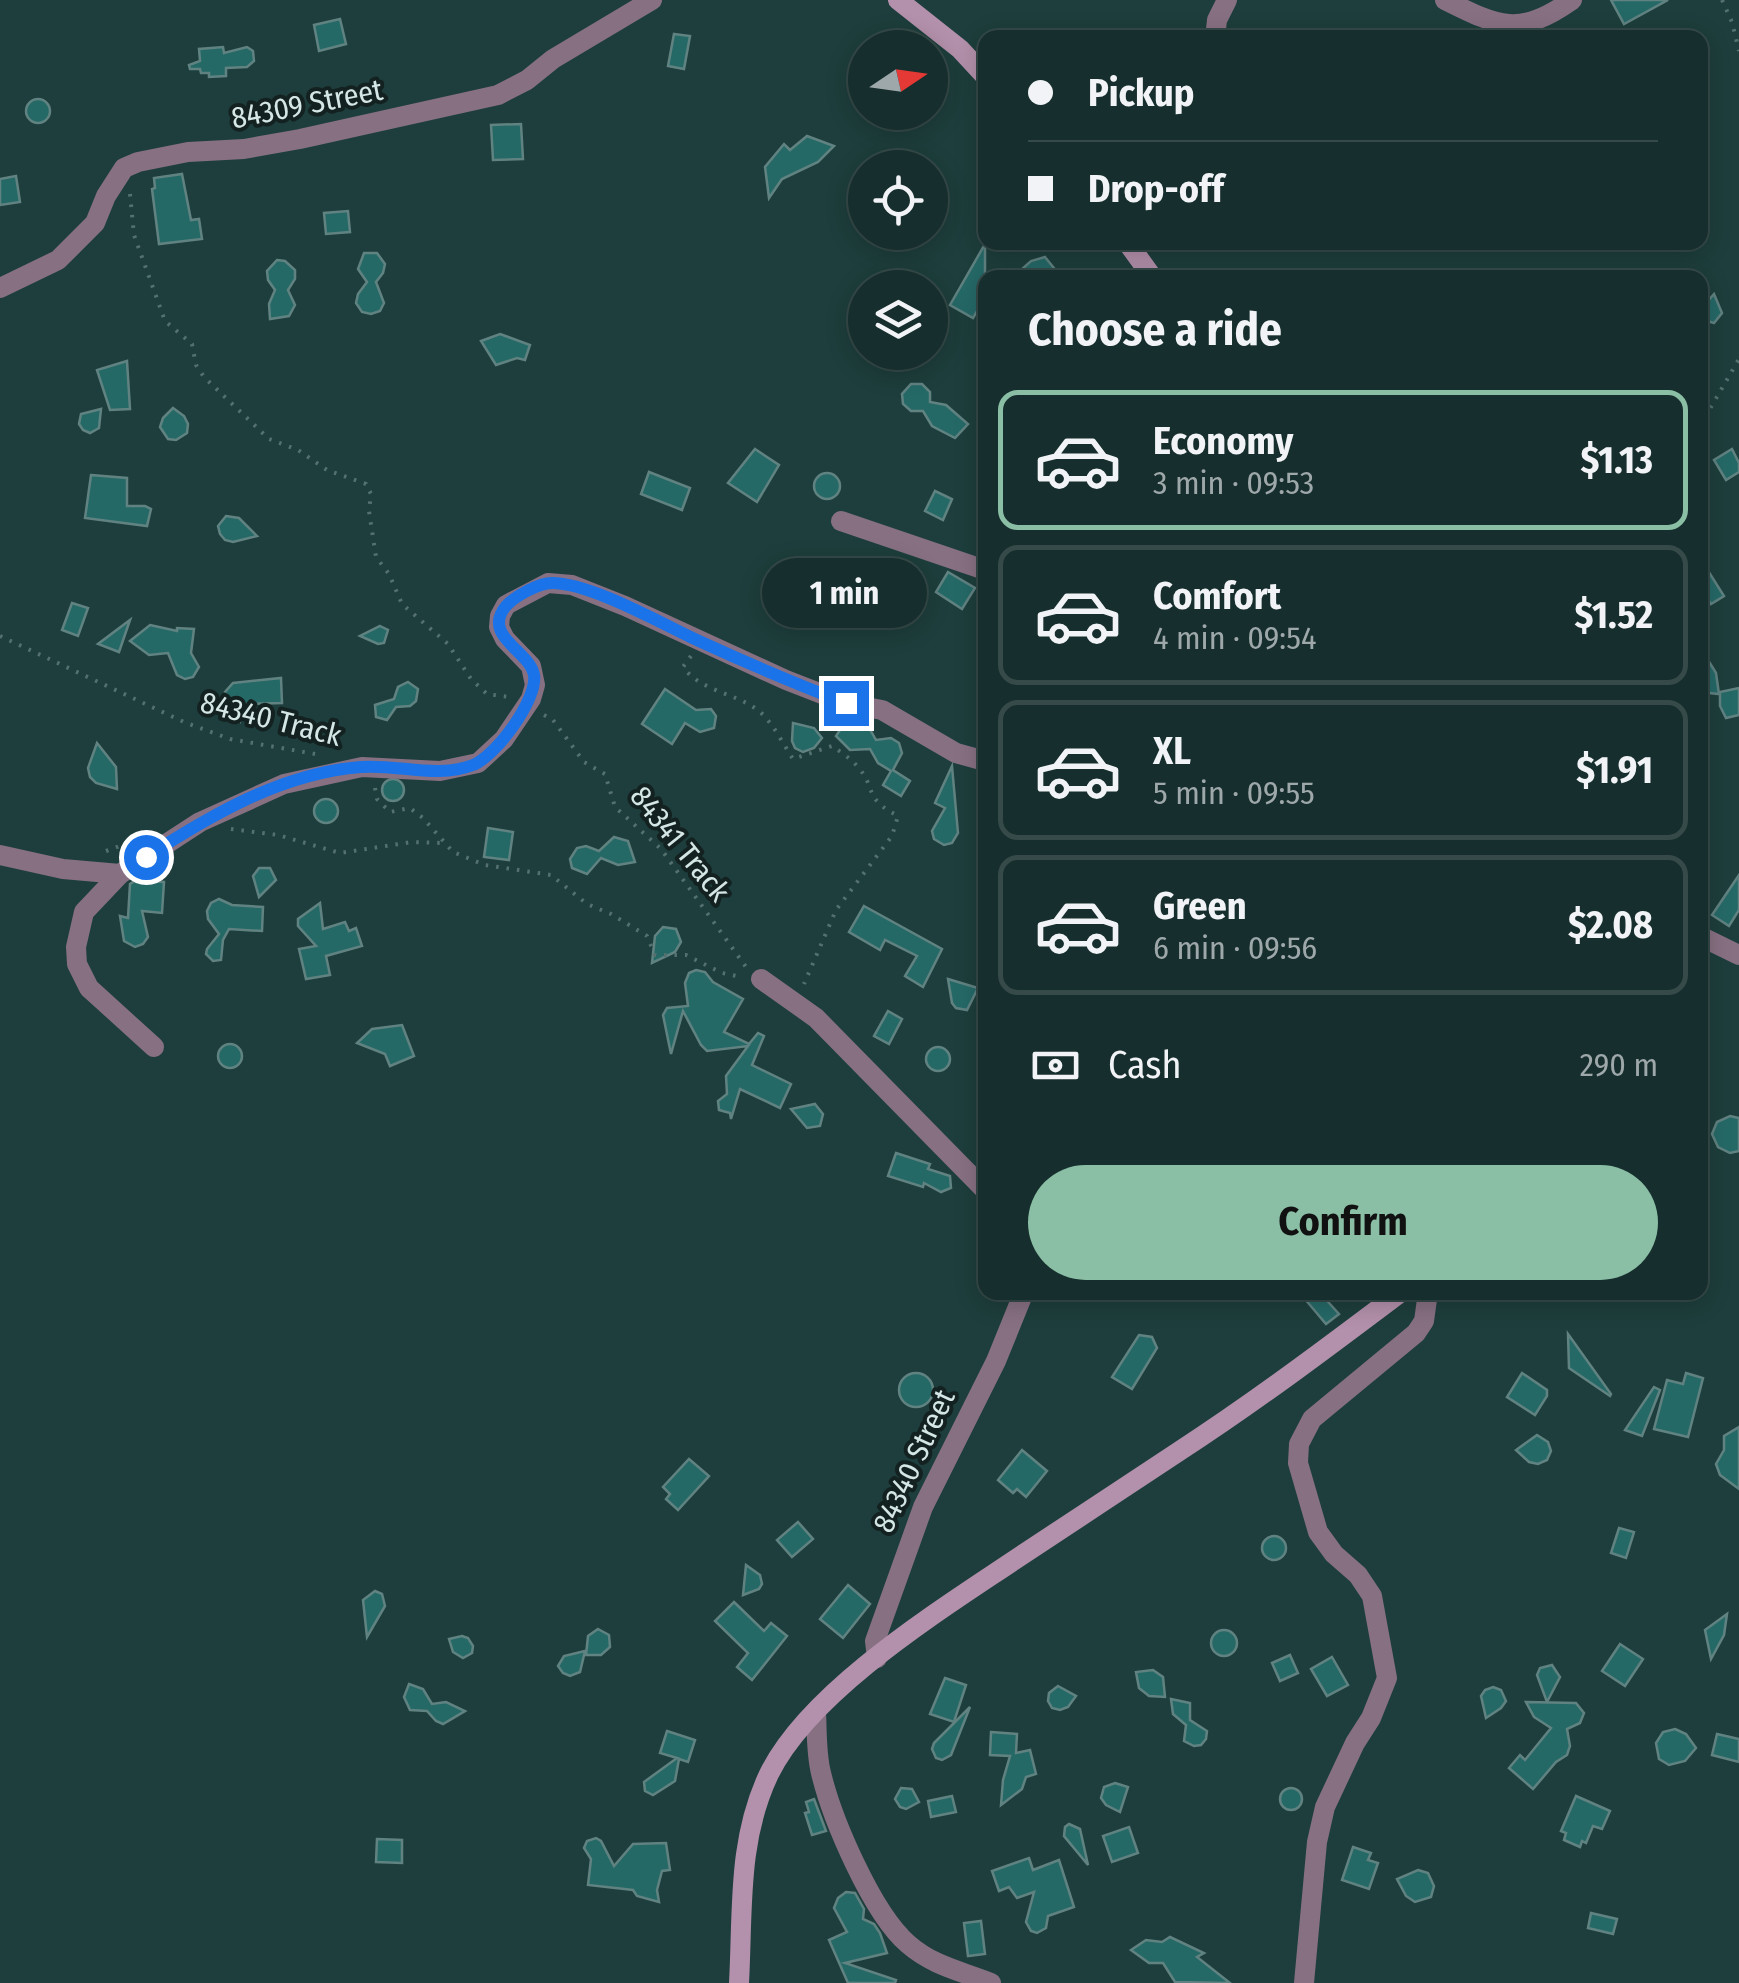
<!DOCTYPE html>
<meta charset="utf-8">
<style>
body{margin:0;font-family:"Fira Sans Condensed",sans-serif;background:#233a39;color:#f1f3f6;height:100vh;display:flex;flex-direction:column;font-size:38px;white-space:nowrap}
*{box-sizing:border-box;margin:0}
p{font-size:32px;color:#9ea8aa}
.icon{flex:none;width:55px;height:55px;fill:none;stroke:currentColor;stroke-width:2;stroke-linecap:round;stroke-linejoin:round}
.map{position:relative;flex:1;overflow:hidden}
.panel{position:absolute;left:978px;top:270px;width:730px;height:1030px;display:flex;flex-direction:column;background:#162e2d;border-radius:20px;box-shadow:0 5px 25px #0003,0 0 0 2px #354a49}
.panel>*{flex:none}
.guide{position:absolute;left:978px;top:30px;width:730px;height:220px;border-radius:20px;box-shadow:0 5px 25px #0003,0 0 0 2px #354a49;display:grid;align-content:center;height:220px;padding:0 50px;background:#162e2d}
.needle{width:65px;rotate:77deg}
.fabs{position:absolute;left:848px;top:30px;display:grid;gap:20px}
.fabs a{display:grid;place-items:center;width:100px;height:100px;border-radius:50%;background:#162e2d;box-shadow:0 5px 25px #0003,0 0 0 2px #354a49;font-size:50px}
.end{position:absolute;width:45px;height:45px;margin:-22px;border:12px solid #1a73e8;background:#fff;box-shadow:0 0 0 5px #fff}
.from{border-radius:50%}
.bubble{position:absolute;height:70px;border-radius:35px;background:#162e2d;box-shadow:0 5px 25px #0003,0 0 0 2px #354a49;font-size:32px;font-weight:700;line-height:70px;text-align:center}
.guide b{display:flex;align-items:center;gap:35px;height:95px;font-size:38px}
.guide b+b{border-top:2px solid #354a49}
.guide i{width:25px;height:25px;background:#f1f3f6}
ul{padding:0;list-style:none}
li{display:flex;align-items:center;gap:30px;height:140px;margin:0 20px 15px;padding:0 30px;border:5px solid #354a49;border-radius:20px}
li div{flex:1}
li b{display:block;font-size:38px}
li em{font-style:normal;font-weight:700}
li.selected{border-color:#8abfa5}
li>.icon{width:90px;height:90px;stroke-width:1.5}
h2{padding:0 50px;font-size:45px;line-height:120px}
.pay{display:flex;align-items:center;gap:25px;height:110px;padding:0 50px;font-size:38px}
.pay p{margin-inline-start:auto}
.action{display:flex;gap:20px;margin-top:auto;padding:20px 50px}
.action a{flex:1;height:115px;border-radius:60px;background:#8abfa5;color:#111;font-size:40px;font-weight:700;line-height:115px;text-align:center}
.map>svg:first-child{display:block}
.building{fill:#256967;stroke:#608281;stroke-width:2.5}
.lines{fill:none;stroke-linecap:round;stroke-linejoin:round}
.path{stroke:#54716f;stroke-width:4;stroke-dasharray:2.5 8;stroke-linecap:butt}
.street{stroke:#877082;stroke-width:20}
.secondary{stroke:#b390ab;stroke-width:20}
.route{stroke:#1a73e8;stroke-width:12}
.labels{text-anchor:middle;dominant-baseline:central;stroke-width:8;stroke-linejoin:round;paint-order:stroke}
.street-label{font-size:30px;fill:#d4e6e5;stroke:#142121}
</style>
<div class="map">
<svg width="1739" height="1983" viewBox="0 0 1739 1983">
<rect width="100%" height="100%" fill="#1d3e3c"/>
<g class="building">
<path d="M1611 0H1668L1624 24Z"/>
<path d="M340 19 346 44 319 51 314 25Z"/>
<path d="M674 34 690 36 684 69 668 66Z"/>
<path d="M223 47 224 53 247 47 253 51 254 61 247 67 226 68V76L209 77V73H201L200 69H190L189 65 200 61 199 49Z"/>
<circle cx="38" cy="111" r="12"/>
<path d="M521 124 523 159 493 160 491 125Z"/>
<path d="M807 136 834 146 818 162 782 179 769 198 765 167 784 144 790 150Z"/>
<path d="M182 174 191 220 199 219 202 239 159 244 152 189 155 188 154 178Z"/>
<path d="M16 176 20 202 0 205V179Z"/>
<path d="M348 211 350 232 326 234 324 213Z"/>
<path d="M985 244V298L973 318 950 305Z"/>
<path d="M364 253H377L385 264 383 273 376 282 384 303 380 311 371 314 362 312 356 303 358 294 367 282 358 269Z"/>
<path d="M1045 257 1062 278H1012L1031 261Z"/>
<path d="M277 260 285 261 295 270V279L288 290 295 305 289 316 270 319 269 304 275 290 268 280 267 271Z"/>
<path d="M1714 294 1722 313 1714 323 1704 320 1700 310Z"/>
<path d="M500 334 530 345 525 360 517 358 496 365 481 341Z"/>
<path d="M127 361 130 409 110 410 97 370Z"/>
<path d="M911 384H922L930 392V402L946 405 968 424 955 438 932 426 923 411H911L903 404 902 394Z"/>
<path d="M173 408 184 416 188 424 187 433 176 440 168 439 160 427 163 418Z"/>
<path d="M101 409 99 428 90 433 83 430 79 424 81 414Z"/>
<path d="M755 449 779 465 757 502 728 483Z"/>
<path d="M1732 449 1739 463V472L1726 480 1714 460Z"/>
<path d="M649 472 690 488 682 510 641 494Z"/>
<circle cx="827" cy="486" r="13"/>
<path d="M91 475 127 478V506H145L151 509 147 526 85 518Z"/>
<path d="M935 491 952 499 943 520 925 511Z"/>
<path d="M226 516 239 518 257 536 233 542 225 540 220 534 218 526Z"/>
<path d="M1700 558 1724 596 1711 604 1700 587Z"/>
<path d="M948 572 975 588 962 609 936 592Z"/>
<path d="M72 603 88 608 78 636 62 630Z"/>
<path d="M130 620 119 652 98 644Z"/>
<path d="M150 625 177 631V628L194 629 191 653 199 667 193 677 185 679 177 675 168 653 149 655 130 641Z"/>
<path d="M380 626 388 630 384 643 378 644 360 636Z"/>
<path d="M1700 647 1716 673 1719 694 1700 692Z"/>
<path d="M281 678 282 703 244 704 240 721 226 700 225 692 233 683Z"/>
<path d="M408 682 418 689 416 701 410 706 396 707 387 720 376 717 375 705 394 699 398 687Z"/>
<path d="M1739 688V715L1726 718 1720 706V692Z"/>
<path d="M665 689 696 710 711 709 716 716 714 728 700 732 685 723 672 744 642 724Z"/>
<path d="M857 719 868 726 876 740 891 738 899 743 902 753 893 770 910 781 901 796 883 785 891 771 878 763 870 749 850 750 836 736 844 724Z"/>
<path d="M793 723 814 728 822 738 814 748 803 752 795 748 792 741Z"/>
<path d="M97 743 116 767 117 789 96 783 90 777 88 768Z"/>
<path d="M952 766 958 833 952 843 944 845 934 839 932 831 945 808 935 803Z"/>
<circle cx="393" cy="790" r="11"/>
<circle cx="326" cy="811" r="12"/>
<path d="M488 828 513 832 509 860 484 857Z"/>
<path d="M614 837 628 841 635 862 618 865 601 858 587 874 572 868 570 859 577 848 586 846 599 851Z"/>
<path d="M259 868H270L276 880 259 897 253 876Z"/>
<path d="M1739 875V910L1729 926 1712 915Z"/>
<path d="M136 880 164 882 162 913 142 911 148 937 143 944 135 947 124 941 120 916 128 918 130 884Z"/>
<path d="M219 899 232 905 263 907 262 931 229 929 223 940 221 960 213 961 206 954 207 949 219 934 208 919 207 911 211 903Z"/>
<path d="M320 903 323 929 345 922 349 931 356 928 362 946 326 956 330 975 306 979 299 949 316 946 298 926V919Z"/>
<path d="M864 906 942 949 923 987 905 976 917 956 885 940 880 950 849 932Z"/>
<path d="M663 927 676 929 681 942 675 952 652 963 655 936Z"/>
<path d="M696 970 705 972 713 982 743 999 724 1032 749 1044 758 1033 764 1036 752 1065 791 1084 780 1108 740 1089 731 1119 730 1113 719 1110 718 1101 727 1094 726 1076 748 1046 707 1051 701 1045 683 1011 671 1054 663 1015 667 1008 688 1006 685 983 689 973Z"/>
<path d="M948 979 978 988 967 1010 956 1008 952 1003Z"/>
<path d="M888 1011 902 1019 889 1044 874 1036Z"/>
<path d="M402 1025 414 1056 390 1066 385 1054 357 1043 372 1029Z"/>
<circle cx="230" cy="1056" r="12"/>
<circle cx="938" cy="1059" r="12"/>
<path d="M815 1104 823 1114 820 1126 807 1128 791 1109Z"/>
<path d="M1730 1116 1739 1118V1151L1730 1153 1718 1147 1712 1134 1717 1122Z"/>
<path d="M896 1153 930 1164 928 1169 950 1176 951 1188 941 1192 924 1183 923 1187 888 1176Z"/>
<path d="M1299 1292H1319L1339 1314 1326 1324Z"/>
<path d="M1568 1334 1611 1394 1610 1396 1569 1368Z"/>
<path d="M1139 1335 1152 1337 1157 1348 1132 1389 1112 1377Z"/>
<path d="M1522 1373 1547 1390V1396L1535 1415 1507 1397Z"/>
<path d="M1686 1373 1703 1378 1688 1437 1654 1429 1667 1380 1683 1384Z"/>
<circle cx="916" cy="1390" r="17"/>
<path d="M1654 1387 1660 1390 1642 1436 1625 1430Z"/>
<path d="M1739 1427V1489L1720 1475 1716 1464 1724 1450V1436Z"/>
<path d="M1537 1435 1548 1442 1551 1451 1547 1460 1538 1464 1529 1462 1516 1450Z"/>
<path d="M1022 1450 1047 1471 1026 1497 1017 1489 1013 1493 998 1480Z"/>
<path d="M689 1459 709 1476 678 1510 666 1499 670 1494 663 1487Z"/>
<path d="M798 1522 813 1539 792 1557 777 1540Z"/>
<path d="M1619 1528 1634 1532 1626 1558 1611 1553Z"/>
<circle cx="1274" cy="1548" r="12"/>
<path d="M746 1565 760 1575 762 1584 759 1589 743 1595Z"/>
<path d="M848 1585 870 1604 843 1638 820 1619Z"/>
<path d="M375 1591 382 1594 385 1606 367 1637 363 1600Z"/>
<path d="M734 1602 764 1631 771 1623 787 1636 752 1680 737 1667 748 1653 715 1621Z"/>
<path d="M1727 1614 1724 1635 1711 1659 1705 1630Z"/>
<path d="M598 1629 609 1635 610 1647 601 1655H586L588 1636Z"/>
<circle cx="1224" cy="1643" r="13"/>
<path d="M462 1636 468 1638 473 1646 472 1653 463 1658 453 1652 449 1639Z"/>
<path d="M1620 1644 1643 1659 1625 1686 1602 1671Z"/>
<path d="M585 1651 580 1672 570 1676 563 1673 558 1666 564 1656Z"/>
<path d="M1290 1655 1298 1673 1280 1681 1272 1663Z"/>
<path d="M1332 1657 1348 1685 1327 1696 1311 1669Z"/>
<path d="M1552 1665 1560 1677 1547 1702 1537 1675 1540 1668Z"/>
<path d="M1153 1670 1163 1677 1165 1697 1149 1696 1139 1688 1136 1672Z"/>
<path d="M945 1678 966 1685 954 1722 930 1714Z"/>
<path d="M409 1684 423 1689 432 1704 446 1702 465 1711 443 1724 436 1721 427 1711 410 1710 404 1697Z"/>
<path d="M1058 1686 1076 1696 1068 1707 1060 1710 1052 1708 1048 1701 1049 1693Z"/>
<path d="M1493 1687 1501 1690 1506 1701 1501 1708 1486 1718 1481 1696 1485 1690Z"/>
<path d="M1171 1699 1190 1703V1720L1207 1731 1206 1739 1201 1745 1194 1746 1184 1741 1186 1725 1173 1714Z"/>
<path d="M1526 1702 1576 1703 1584 1713 1580 1723 1567 1729 1570 1746 1567 1755 1556 1762 1533 1789 1509 1768 1520 1755 1525 1760 1551 1728 1534 1717Z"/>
<path d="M970 1707 951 1755 942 1760 936 1758 932 1749 934 1743Z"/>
<path d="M1675 1729 1686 1734 1696 1748 1685 1761 1669 1765 1659 1759 1656 1743 1663 1732Z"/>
<path d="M667 1731 695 1740 688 1762 679 1759 675 1781 653 1795 645 1791 644 1782 677 1758 660 1753Z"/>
<path d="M991 1732 1017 1734 1016 1753 1030 1750 1036 1774 1026 1777 1022 1789 1001 1805 1003 1780 1010 1756 990 1755Z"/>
<path d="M1717 1734 1739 1739V1762L1712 1755Z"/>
<path d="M1115 1783 1128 1787 1120 1812 1106 1805 1101 1798 1104 1787Z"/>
<circle cx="1291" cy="1799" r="11"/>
<path d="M901 1788 912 1789 919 1802 906 1809 900 1807 895 1799Z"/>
<path d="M952 1796 956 1812 931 1817 928 1801Z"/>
<path d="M1576 1796 1610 1811 1602 1829 1593 1826 1586 1843 1582 1841 1580 1847 1564 1840 1566 1833 1561 1831Z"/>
<path d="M814 1799 826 1831 812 1835 805 1813 809 1812 806 1802Z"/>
<path d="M1069 1824 1080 1829 1088 1865 1064 1836 1065 1827Z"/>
<path d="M1129 1827 1138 1853 1112 1862 1103 1836Z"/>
<path d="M596 1838 601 1841 614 1866 633 1844 666 1843 670 1870 662 1871 657 1890 659 1902 637 1896 633 1890 588 1885 591 1859 584 1848 587 1841Z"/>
<path d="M377 1839 402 1840V1863L376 1862Z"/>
<path d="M1353 1847 1371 1853 1368 1860 1378 1863 1369 1889 1342 1880Z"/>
<path d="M1029 1858 1033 1870 1059 1860 1074 1907 1048 1916 1046 1928 1037 1933 1031 1931 1026 1922 1034 1892 1017 1898 1009 1887 999 1891 992 1871Z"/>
<path d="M1418 1870 1428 1873 1434 1886 1431 1897 1415 1902 1406 1896 1397 1879Z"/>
<path d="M846 1892 855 1893 864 1909 863 1919 874 1924 880 1933 887 1953 845 1963 896 1980 895 1983H848L829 1940 847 1932 834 1908 838 1898Z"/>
<path d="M1591 1913 1617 1919 1613 1934 1588 1928Z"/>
<path d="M981 1921 985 1954 968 1956 964 1923Z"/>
<path d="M1170 1937 1204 1953 1197 1957 1230 1983 1175 1982 1163 1963H1149L1131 1950 1146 1940 1162 1942Z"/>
</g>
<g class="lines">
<g class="path">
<path d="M1722 0 1732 22 1739 51"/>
<path d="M130 194 134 235 165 321 192 344 196 365 204 377 269 439 298 450 327 470 366 484 371 494 369 511 376 557 389 574 402 604 448 644 471 679 487 694 509 697"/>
<path d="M1700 426 1739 359"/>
<path d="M0 636 184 722 230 739 321 755"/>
<path d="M691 656 683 667C701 692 738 693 760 712 773 723 783 744 793 759L832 746C841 752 851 759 858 767 877 789 863 798 898 816L892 836 836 910 804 984"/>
<path d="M544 715 553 720 584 762 605 774 615 807 661 849 746 967"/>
<path d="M375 788 377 799 390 812 410 808 423 818 453 852 485 865 551 875 587 904 611 914 647 936 655 955H686L722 973 742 977"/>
<path d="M231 829 278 835 340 853 412 842 443 843"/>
<path d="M106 851 125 844"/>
</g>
<g class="street">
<path d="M1445 0C1499 27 1519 37 1572 0"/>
<path d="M1215 38 1217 20 1227 0"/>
<path d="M0 288 58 260 95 223 106 196 124 168 138 162 188 152 244 149 300 139 498 95 527 80 553 59 652 0"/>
<path d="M841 521 985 570"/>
<path d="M0 855 63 869 120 874"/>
<path d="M1700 936 1739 955"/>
<path d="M761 979 816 1018 985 1190"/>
<path d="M154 1047 89 988 77 964 76 947 84 912 120 874 200 822 284 784 362 767 440 771 478 763 504 739 531 699 535 685 531 666 505 639 499 627 500 616 506 605 548 583 572 585 625 606 786 680 845 703 882 710 956 753 985 761"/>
<path d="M877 1658 875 1641 923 1507 996 1361 1024 1292"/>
<path d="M816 1711C817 1731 816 1753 821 1773 832 1819 872 1913 908 1944 933 1966 961 1971 991 1983"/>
<path d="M1304 1983 1317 1842 1325 1807 1355 1743 1371 1718 1387 1678 1372 1596 1358 1575 1334 1554 1318 1532 1298 1463 1299 1444 1312 1419 1416 1333 1424 1321 1428 1292"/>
</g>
<g class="secondary">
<path d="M898 0 960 49 985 76"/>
<path d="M1127 242 1153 278"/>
<path d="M739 1983C743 1911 737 1841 769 1774 809 1692 937 1612 1013 1561 1068 1525 1123 1488 1178 1452 1255 1402 1328 1347 1401 1292"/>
</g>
</g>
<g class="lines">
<path class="route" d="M146 857C211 815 282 773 361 767 398 764 437 779 473 765 496 756 538 699 534 675 530 651 481 636 506 606 515 596 539 583 552 583 591 583 662 624 699 641 747 663 796 684 846 703"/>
</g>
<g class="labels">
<g class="street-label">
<text transform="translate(307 104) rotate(-11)">84309 Street</text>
<text transform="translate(271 719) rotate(14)">84340 Track</text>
<text transform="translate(680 844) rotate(51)">84341 Track</text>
<text transform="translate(914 1461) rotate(-65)">84340 Street</text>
</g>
</g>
</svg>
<div class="fabs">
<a><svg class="needle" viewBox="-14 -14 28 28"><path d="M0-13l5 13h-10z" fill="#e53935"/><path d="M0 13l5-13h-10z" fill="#9ea8aa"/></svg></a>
<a><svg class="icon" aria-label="locate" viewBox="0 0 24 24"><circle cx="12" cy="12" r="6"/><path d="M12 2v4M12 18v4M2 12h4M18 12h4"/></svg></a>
<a><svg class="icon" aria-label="layers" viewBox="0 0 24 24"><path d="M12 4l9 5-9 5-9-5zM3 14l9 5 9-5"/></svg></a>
</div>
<i class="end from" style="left:146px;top:857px"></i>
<i class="end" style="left:846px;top:703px"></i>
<div class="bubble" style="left:762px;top:558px;width:165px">1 min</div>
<div class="guide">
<b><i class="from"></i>Pickup</b>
<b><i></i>Drop-off</b>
</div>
<section class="panel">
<h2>Choose a ride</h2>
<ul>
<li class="selected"><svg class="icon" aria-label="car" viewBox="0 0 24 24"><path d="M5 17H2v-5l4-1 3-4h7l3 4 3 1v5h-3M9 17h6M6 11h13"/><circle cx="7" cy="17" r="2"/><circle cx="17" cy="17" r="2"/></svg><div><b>Economy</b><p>3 min · 09:53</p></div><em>$1.13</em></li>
<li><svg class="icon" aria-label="car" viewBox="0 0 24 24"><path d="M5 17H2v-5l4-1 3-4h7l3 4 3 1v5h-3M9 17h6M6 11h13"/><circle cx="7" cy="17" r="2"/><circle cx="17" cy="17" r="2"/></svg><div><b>Comfort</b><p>4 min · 09:54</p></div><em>$1.52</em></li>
<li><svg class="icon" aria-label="car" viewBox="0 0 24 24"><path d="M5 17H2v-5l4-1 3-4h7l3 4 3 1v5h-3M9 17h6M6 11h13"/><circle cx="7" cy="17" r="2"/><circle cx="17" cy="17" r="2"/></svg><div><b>XL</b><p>5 min · 09:55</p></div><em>$1.91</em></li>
<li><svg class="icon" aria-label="car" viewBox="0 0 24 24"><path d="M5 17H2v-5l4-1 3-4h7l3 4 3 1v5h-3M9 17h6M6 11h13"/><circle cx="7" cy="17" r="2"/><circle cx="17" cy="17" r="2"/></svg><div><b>Green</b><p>6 min · 09:56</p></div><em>$2.08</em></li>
</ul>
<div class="pay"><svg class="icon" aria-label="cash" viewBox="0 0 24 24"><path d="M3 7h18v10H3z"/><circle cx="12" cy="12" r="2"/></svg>Cash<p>290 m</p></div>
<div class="action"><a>Confirm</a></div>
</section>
</div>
